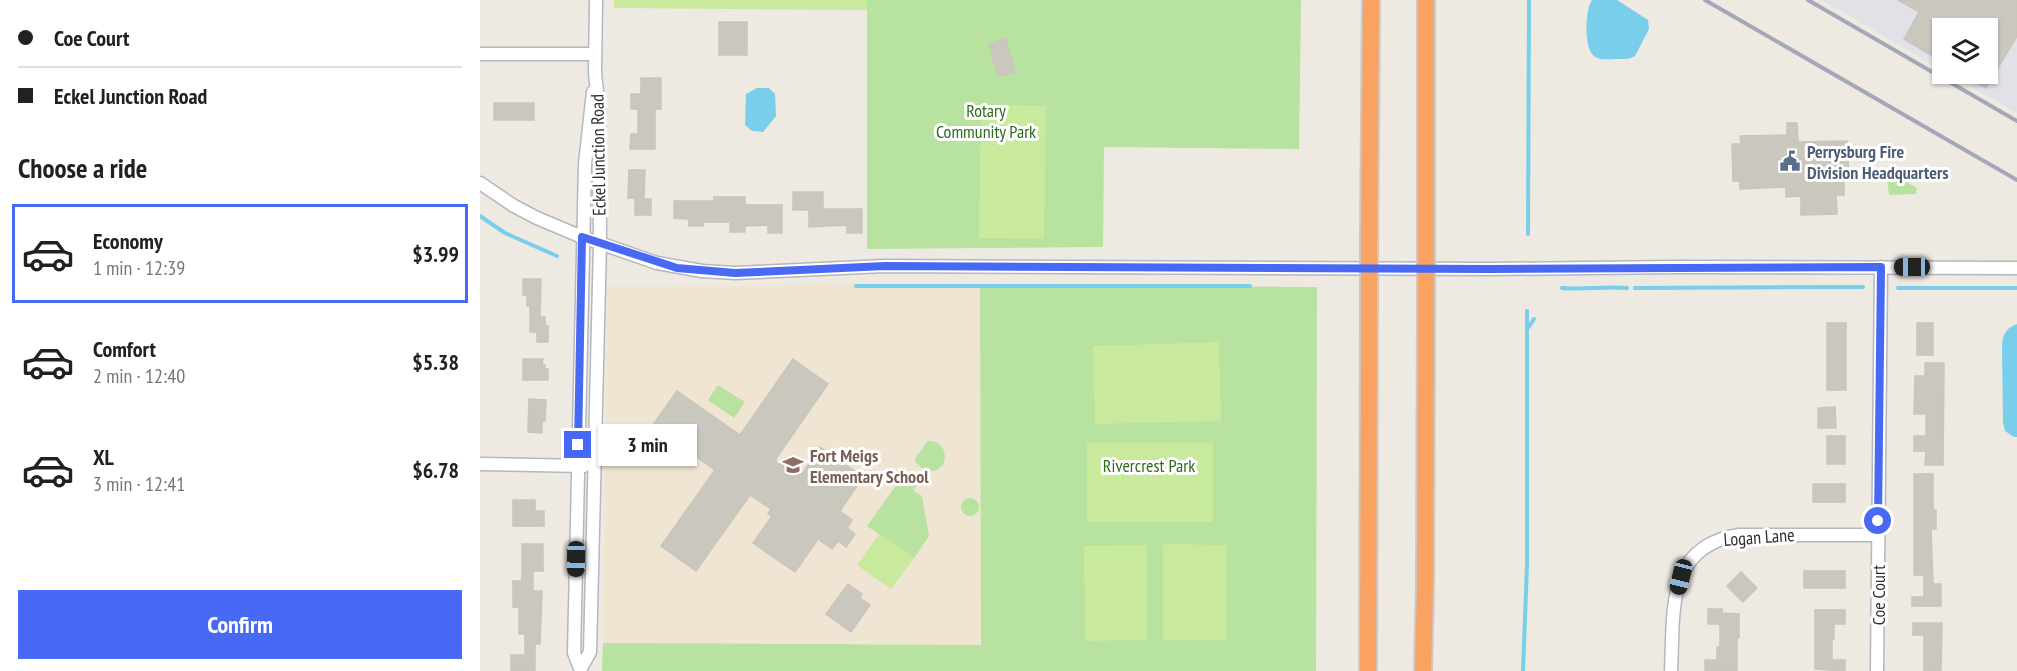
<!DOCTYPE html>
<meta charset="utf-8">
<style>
body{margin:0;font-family:"PT Sans Narrow",sans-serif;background:#f2f2f2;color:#202124;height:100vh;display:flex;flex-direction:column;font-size:22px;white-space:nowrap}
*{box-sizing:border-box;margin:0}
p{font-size:20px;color:#757577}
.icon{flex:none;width:33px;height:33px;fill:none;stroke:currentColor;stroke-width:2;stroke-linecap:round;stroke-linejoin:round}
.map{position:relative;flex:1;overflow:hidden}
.panel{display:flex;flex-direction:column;background:#fff;width:480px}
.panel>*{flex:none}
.top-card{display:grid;align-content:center;height:132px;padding:0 18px;background:#fff}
.buttons{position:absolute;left:1452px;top:18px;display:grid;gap:12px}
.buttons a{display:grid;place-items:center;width:66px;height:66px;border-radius:0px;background:#fff;box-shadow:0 2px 4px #0004;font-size:30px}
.end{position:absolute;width:27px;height:27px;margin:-14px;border:8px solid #4869f4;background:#fff;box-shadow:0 0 0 3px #fff}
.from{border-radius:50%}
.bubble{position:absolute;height:42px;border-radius:0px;background:#fff;box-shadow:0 2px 4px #0004;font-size:20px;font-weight:800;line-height:42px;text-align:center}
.car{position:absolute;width:18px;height:36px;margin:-18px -9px;border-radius:8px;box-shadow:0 0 4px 2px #0007;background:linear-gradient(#222 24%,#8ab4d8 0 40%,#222 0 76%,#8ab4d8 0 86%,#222 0)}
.top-card b{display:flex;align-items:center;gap:21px;height:57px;font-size:22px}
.top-card b+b{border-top:2px solid #e0e0e0}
.top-card i{width:15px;height:15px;background:#202124}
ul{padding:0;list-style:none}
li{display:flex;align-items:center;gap:18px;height:99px;margin:0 12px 9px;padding:0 6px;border:3px solid transparent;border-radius:0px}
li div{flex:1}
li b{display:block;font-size:22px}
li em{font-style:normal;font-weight:800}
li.active{border-color:#4869f4}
li>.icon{width:54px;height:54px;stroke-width:1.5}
h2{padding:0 18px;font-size:27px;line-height:72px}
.cta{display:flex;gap:12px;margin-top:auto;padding:12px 18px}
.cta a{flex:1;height:69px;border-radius:0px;background:#4869f4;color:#fff;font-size:24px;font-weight:800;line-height:69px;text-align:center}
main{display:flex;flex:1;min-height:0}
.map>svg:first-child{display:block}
.industrial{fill:#e3e1e8}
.education{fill:#efe5d2}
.green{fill:#b7e2a0}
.pitch{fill:#c9e99d}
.water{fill:#79ceeb}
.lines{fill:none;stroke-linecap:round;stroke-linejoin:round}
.stream{stroke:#79ceeb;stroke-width:4}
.building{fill:#cac7bf;stroke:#cac5ba;stroke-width:1.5}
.minor-casing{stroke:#b4b7c0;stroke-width:15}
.highway-casing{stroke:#c9c9c9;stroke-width:20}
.minor{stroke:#fff;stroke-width:12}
.highway{stroke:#f9a262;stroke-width:16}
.rail{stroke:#a4a7b7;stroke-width:4}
.highway-bridge-casing{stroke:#c9c9c9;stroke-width:20;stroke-linecap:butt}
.highway-bridge{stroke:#f9a262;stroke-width:16}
.route{stroke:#4869f4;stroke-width:8}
.labels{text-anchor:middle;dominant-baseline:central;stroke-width:6;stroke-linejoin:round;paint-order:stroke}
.park-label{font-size:18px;fill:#2e6b1e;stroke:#fff}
.service-label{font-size:18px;font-weight:bold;fill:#4e5e75;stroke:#fff;text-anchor:start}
.street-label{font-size:18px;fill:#2e2e2e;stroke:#fff}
.education-label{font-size:18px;font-weight:bold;fill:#785e54;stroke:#fff;text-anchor:start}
</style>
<main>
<section class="panel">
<div class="top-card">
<b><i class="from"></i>Coe Court</b>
<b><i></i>Eckel Junction Road</b>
</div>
<h2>Choose a ride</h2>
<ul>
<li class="active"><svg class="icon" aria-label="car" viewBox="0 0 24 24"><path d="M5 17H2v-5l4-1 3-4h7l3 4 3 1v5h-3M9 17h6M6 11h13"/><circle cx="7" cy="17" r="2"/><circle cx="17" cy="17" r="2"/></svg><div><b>Economy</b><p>1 min · 12:39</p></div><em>$3.99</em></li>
<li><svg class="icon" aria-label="car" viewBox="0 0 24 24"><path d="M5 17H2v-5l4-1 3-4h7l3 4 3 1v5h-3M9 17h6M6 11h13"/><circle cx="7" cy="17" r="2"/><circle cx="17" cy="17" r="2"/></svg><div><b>Comfort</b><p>2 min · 12:40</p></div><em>$5.38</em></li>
<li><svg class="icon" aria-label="car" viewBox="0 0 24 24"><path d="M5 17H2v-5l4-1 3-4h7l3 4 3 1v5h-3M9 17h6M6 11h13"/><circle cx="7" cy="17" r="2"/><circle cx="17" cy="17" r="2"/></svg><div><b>XL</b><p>3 min · 12:41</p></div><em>$6.78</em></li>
</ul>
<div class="cta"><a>Confirm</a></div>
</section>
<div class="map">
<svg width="1537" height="671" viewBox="0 0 1537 671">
<rect width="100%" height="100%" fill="#eee9e1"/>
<path class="industrial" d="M1342 0H1537V113L1469 74H1508V28H1462V70Z"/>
<path class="education" d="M387 284 500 285 501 645 123 643 127 287Z"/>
<g class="green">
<path d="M387 0H821L819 149 624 147 623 247 387 249Z"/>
<path d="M1409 175H1415L1437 188 1436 194 1409 195 1407 178Z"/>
<path d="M500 285 837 287 836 671H122L123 643 501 645Z"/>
<path d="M238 385 265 402 254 418 228 400Z"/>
<path d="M448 441C462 440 468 453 463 465L455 471 444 470 435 462 436 457Z"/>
<path d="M423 476 436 486 433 490 442 496 449 536 434 558 387 526Z"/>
<circle cx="490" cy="507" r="9"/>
</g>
<g class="pitch">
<path d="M134 0H387V10L134 8Z"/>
<path d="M501 105 566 106 564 239 499 238Z"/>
<path d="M739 342 741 421 615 424 613 346Z"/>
<rect x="607" y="443" width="126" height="79"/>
<path d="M399 534 434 558 411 589 377 565Z"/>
<path d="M683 544 746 545V640H683Z"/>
<path d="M667 545V640L605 641 604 546Z"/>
</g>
<g class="water">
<path d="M1112 0H1137L1168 20 1169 29 1155 56C1149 60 1143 59 1136 59 1129 59 1119 61 1113 55 1104 46 1105 10 1112 0Z"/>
<path d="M277 88H289L295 94 296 116 283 132 272 131 265 125 266 94Z"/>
<path d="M1537 324V437H1534L1525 431 1523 422 1522 347C1522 335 1526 328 1537 324Z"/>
</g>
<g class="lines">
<g class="stream">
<path d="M0 216 25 233 77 256"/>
<path d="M1048 234 1049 0"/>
<path d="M376 286H770"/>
<path d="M1082 288C1104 290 1124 286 1147 288"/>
<path d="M1155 288 1383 287"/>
<path d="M1418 288H1537"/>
<path d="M1048 328 1054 319"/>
<path d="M1043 671 1047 565V311"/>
</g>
</g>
<g class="building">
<path d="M1418 0H1537V36L1506 88 1482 74H1508V28H1462V62L1424 39 1439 12Z"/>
<rect x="239" y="22" width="28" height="33"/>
<path d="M526 39 535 72 518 76 509 44Z"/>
<path d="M161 78H181V109H175V149H150L151 134H158V109H151V94H161Z"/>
<rect x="14" y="103" width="40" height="17"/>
<path d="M1307 123H1317L1318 142 1367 141 1369 178H1364V195H1356L1357 214 1321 215V196L1306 197V187L1260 189V181H1253L1252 144H1261L1260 136 1307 135Z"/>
<path d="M149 170H165L164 199H171V215H155V198H148Z"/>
<path d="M313 192H343V209H382V233H367V225L329 227V210H313Z"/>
<path d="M234 197H265V205H302V233H288V225L265 226V232H250V222H223V226H209V219L194 218V201H234Z"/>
<path d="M43 279H61L60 317H65V325L68 326V342H57V332H50V306H47V295H43Z"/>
<rect x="1347" y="323" width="19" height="67"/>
<rect x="1437" y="323" width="16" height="32"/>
<path d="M43 359H63L62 365H65V369H68V380H43Z"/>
<path d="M313 359 348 384 295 460 315 474 318 471 322 474 340 447 383 477 360 511 372 520 367 528 375 534 366 547 358 541 352 549 338 539 315 572 273 543 292 516 288 514 291 509 270 495 216 571 181 546 235 470 172 426 197 391 260 435Z"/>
<path d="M1445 363H1464L1463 465H1445L1446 451H1434V436H1446V414H1434L1435 376H1445Z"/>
<path d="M49 399 66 400 65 421H62V433L48 432Z"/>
<path d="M1355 407 1356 428H1338V408Z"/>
<rect x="1347" y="436" width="18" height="28"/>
<path d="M1434 474H1453V510H1456V529H1451L1453 584H1461V606H1432V597H1444V575H1434Z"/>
<rect x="1333" y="484" width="32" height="18"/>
<path d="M33 500H55V511H64V526H33Z"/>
<path d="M42 544H63V571H53V591H62L60 644H55V671H31V655H45V634H39V607H33V581H42Z"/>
<rect x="1324" y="571" width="41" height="17"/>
<path d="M1261 572 1277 588 1263 602 1247 586Z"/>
<path d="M368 584 382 594 380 598 390 605 371 632 346 614Z"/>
<path d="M1228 609H1242V613L1259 614V638H1257V671H1225V660H1237V647H1240V624H1228Z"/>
<path d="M1335 610H1365V624H1354V639H1352V660H1365V671L1335 669Z"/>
<path d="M1433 623H1462L1461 671H1444V635H1433Z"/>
</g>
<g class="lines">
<g class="minor-casing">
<g id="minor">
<path d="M0 54H115"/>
<path d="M0 183 34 206 57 218 102 237 177 263 222 271 255 273 404 266 1009 269 1196 267 1537 268"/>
<path d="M0 464 104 466"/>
<path d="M101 668 110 652 120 243 119 110 115 73 116 0"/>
<path d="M101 671 94 653 105 164 113 92"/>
<path d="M1191 671C1194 613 1185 546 1259 535H1398"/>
<path d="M1397 671 1401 267"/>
</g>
</g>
<g class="highway-casing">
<g id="highway">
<path d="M946 237V0"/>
<path d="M889 241 891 0"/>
<path d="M888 671 889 305"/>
<path d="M943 671 945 585 946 306"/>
</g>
</g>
<use href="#minor" class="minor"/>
<use href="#highway" class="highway"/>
<g class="rail">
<path d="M1225 0 1537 180"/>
<path d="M1328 0 1537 121"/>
</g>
<g class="highway-bridge-casing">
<g id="highway-bridge">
<path d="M889 241V305"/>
<path d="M946 306V237"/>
</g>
</g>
<use href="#highway-bridge" class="highway-bridge"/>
</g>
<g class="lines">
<path class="route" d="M98 445 102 237 197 268 255 273 405 266 1009 269 1401 267 1398 521"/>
</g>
<defs>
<g id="civic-bare" transform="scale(1.62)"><path d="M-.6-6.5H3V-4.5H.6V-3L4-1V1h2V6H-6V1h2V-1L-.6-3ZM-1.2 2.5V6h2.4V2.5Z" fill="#5c6f8a" stroke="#fff" stroke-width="2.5" paint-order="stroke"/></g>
<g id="school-bare" transform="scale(1.62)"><path d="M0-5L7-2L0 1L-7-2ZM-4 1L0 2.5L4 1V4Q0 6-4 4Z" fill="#8d6e63" stroke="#fff" stroke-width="2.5" paint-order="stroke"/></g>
</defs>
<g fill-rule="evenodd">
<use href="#civic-bare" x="1310" y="161"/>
<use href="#school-bare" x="313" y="465"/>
</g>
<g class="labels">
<g class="park-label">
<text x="506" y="110">Rotary<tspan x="506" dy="21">Community Park</tspan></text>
<text x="669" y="465">Rivercrest Park</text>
</g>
<g class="service-label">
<text x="1327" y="151">Perrysburg Fire<tspan x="1327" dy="21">Division Headquarters</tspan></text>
</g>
<g class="street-label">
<text transform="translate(118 155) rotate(-91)">Eckel Junction Road</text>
<text transform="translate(1279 537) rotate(-4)">Logan Lane</text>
<text transform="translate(1398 595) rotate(-90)">Coe Court</text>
</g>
<g class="education-label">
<text x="330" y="455">Fort Meigs<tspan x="330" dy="21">Elementary School</tspan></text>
</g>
</g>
</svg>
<div class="buttons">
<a><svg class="icon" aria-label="layers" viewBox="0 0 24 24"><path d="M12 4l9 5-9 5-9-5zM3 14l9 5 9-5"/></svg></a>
</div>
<i class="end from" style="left:1398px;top:521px"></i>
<i class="end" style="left:98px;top:445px"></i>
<div class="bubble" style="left:118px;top:424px;width:99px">3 min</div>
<i class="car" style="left:1432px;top:267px;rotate:270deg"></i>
<i class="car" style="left:96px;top:559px;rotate:181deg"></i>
<i class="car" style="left:1201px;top:577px;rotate:194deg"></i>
</div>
</main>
